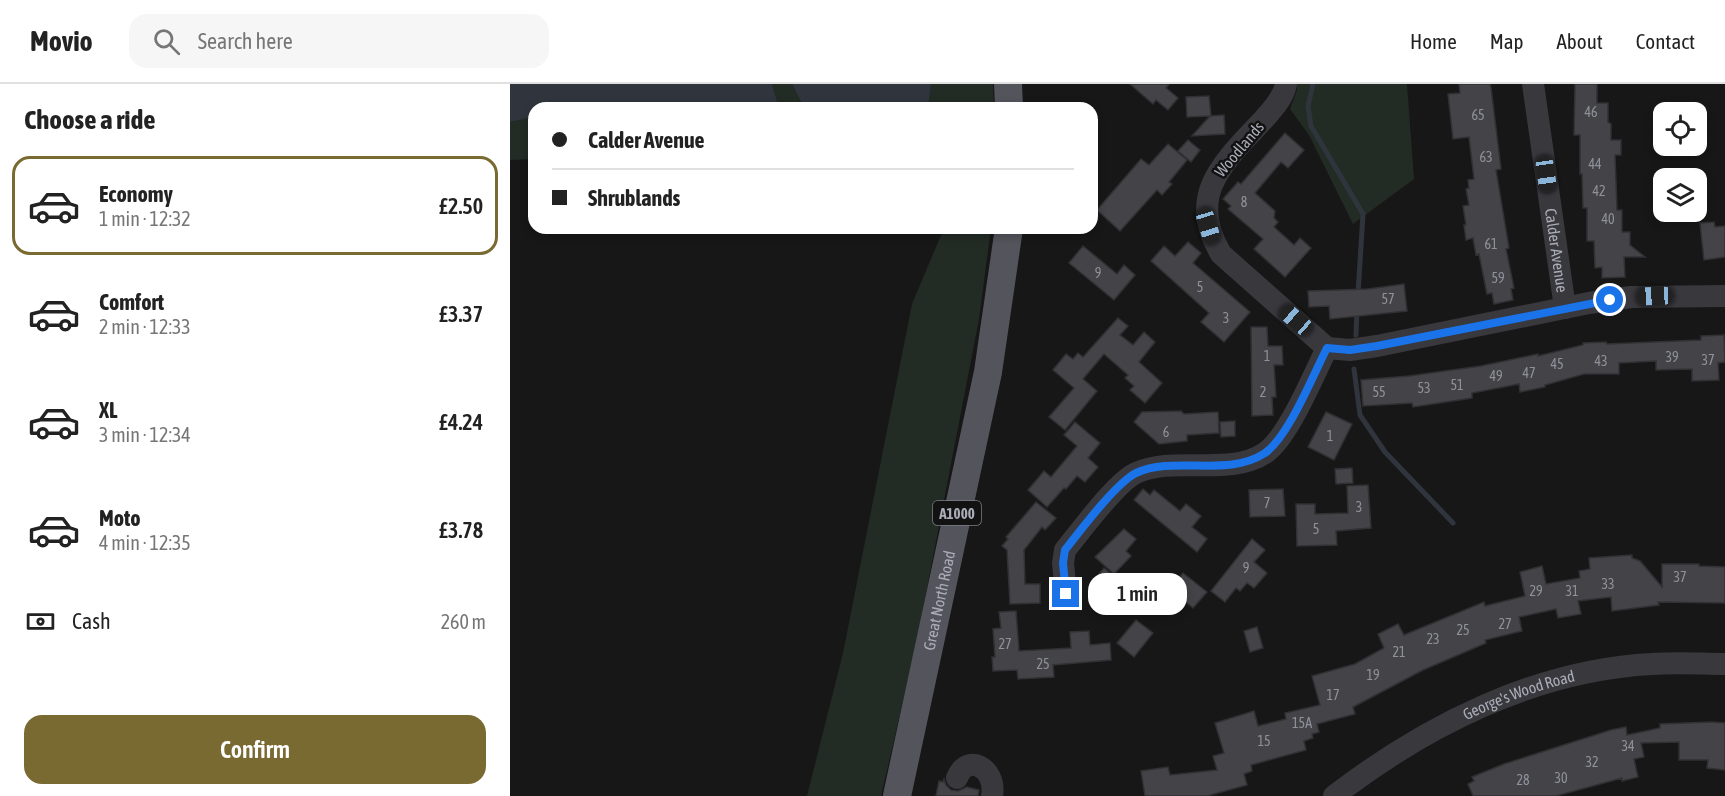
<!DOCTYPE html>
<meta charset="utf-8">
<style>
body{margin:0;font-family:"Asap Condensed",sans-serif;background:#f6f6f6;color:#222;height:100vh;display:flex;flex-direction:column;font-size:22px;white-space:nowrap}
*{box-sizing:border-box;margin:0}
p{font-size:20px;color:#767676}
.icon{flex:none;width:33px;height:33px;fill:none;stroke:currentColor;stroke-width:2;stroke-linecap:round;stroke-linejoin:round}
.map{position:relative;flex:1;overflow:hidden}
.drawer{display:flex;flex-direction:column;background:#fff;width:510px}
.drawer>*{flex:none}
.guide{position:absolute;left:18px;top:18px;width:570px;height:132px;border-radius:18px;box-shadow:0 3px 9px #0003;display:grid;align-content:center;height:132px;padding:0 24px;background:#fff}
.buttons{position:absolute;left:1143px;top:18px;display:grid;gap:12px}
.buttons a{display:grid;place-items:center;width:54px;height:54px;border-radius:12px;background:#fff;box-shadow:0 3px 9px #0003;font-size:30px}
.end{position:absolute;width:27px;height:27px;margin:-14px;border:8px solid #1a73e8;background:#fff;box-shadow:0 0 0 3px #fff}
.from{border-radius:50%}
.bubble{position:absolute;height:42px;border-radius:18px;background:#fff;box-shadow:0 3px 9px #0003;font-size:20px;font-weight:600;line-height:42px;text-align:center}
.car{position:absolute;width:18px;height:36px;margin:-18px -9px;border-radius:8px;box-shadow:0 0 4px 2px #0007;background:linear-gradient(#222 24%,#8ab4d8 0 40%,#222 0 76%,#8ab4d8 0 86%,#222 0)}
.guide b{display:flex;align-items:center;gap:21px;height:57px;font-size:22px}
.guide b+b{border-top:2px solid #e0e0e0}
.guide i{width:15px;height:15px;background:#222}
ul{padding:0;list-style:none}
li{display:flex;align-items:center;gap:18px;height:99px;margin:0 12px 9px;padding:0 12px;border:3px solid transparent;border-radius:18px}
li div{flex:1}
li b{display:block;font-size:22px}
li em{font-style:normal;font-weight:600}
li.selected{border-color:#796a31}
li>.icon{width:54px;height:54px;stroke-width:1.5}
h2{padding:0 24px;font-size:27px;line-height:72px}
.pay{display:flex;align-items:center;gap:15px;height:66px;padding:0 24px;font-size:22px}
.pay p{margin-inline-start:auto}
.action{display:flex;gap:12px;margin-top:auto;padding:12px 24px}
.action a{flex:1;height:69px;border-radius:18px;background:#796a31;color:#fff;font-size:24px;font-weight:600;line-height:69px;text-align:center}
header{display:flex;align-items:center;gap:36px;box-sizing:border-box;height:84px;padding:0 30px;background:#fff;border-bottom:2px solid #e0e0e0}
header strong{font-size:28px}
nav{display:flex;gap:33px;margin-inline-start:auto;font-size:21px}
.search{width:420px;height:54px;background:#f6f6f6;display:flex;align-items:center;gap:15px;box-sizing:border-box;padding:0 21px;border-radius:18px;color:#767676;font-size:22px}
main{display:flex;flex:1;min-height:0}
.map>svg:first-child{display:block}
.green{fill:#232b25}
.water{fill:#30353d}
.lines{fill:none;stroke-linecap:round;stroke-linejoin:round}
.stream{stroke:#30353d;stroke-width:5}
.building{fill:#444448;stroke:#313134;stroke-width:1.5}
.minor{stroke:#38383d;stroke-width:22}
.major{stroke:#54555c;stroke-width:28}
.route{stroke:#1a73e8;stroke-width:8}
.labels{text-anchor:middle;dominant-baseline:central;stroke-width:5;stroke-linejoin:round;paint-order:stroke}
.number-label{font-size:14px;fill:#90929b}
.shield{fill:#121213;stroke:#7c7e86;stroke-width:1.5}
.shield-label{font-size:15px;font-weight:bold;fill:#aaacb7}
.street-label{font-size:16px;fill:#aaacb7;stroke:#121213}
</style>
<header>
<strong>Movio</strong>
<div class="search"><svg class="icon" aria-label="search" viewBox="0 0 24 24"><circle cx="10" cy="10" r="6"/><path d="M15 15l6 6"/></svg>Search here</div>
<nav><a>Home</a><a>Map</a><a>About</a><a>Contact</a></nav>
</header>
<main>
<section class="drawer">
<h2>Choose a ride</h2>
<ul>
<li class="selected"><svg class="icon" aria-label="car" viewBox="0 0 24 24"><path d="M5 17H2v-5l4-1 3-4h7l3 4 3 1v5h-3M9 17h6M6 11h13"/><circle cx="7" cy="17" r="2"/><circle cx="17" cy="17" r="2"/></svg><div><b>Economy</b><p>1 min · 12:32</p></div><em>£2.50</em></li>
<li><svg class="icon" aria-label="car" viewBox="0 0 24 24"><path d="M5 17H2v-5l4-1 3-4h7l3 4 3 1v5h-3M9 17h6M6 11h13"/><circle cx="7" cy="17" r="2"/><circle cx="17" cy="17" r="2"/></svg><div><b>Comfort</b><p>2 min · 12:33</p></div><em>£3.37</em></li>
<li><svg class="icon" aria-label="car" viewBox="0 0 24 24"><path d="M5 17H2v-5l4-1 3-4h7l3 4 3 1v5h-3M9 17h6M6 11h13"/><circle cx="7" cy="17" r="2"/><circle cx="17" cy="17" r="2"/></svg><div><b>XL</b><p>3 min · 12:34</p></div><em>£4.24</em></li>
<li><svg class="icon" aria-label="car" viewBox="0 0 24 24"><path d="M5 17H2v-5l4-1 3-4h7l3 4 3 1v5h-3M9 17h6M6 11h13"/><circle cx="7" cy="17" r="2"/><circle cx="17" cy="17" r="2"/></svg><div><b>Moto</b><p>4 min · 12:35</p></div><em>£3.78</em></li>
</ul>
<div class="pay"><svg class="icon" aria-label="cash" viewBox="0 0 24 24"><path d="M3 7h18v10H3z"/><circle cx="12" cy="12" r="2"/></svg>Cash<p>260 m</p></div>
<div class="action"><a>Confirm</a></div>
</section>
<div class="map">
<svg width="1215" height="712" viewBox="0 0 1215 712">
<rect width="100%" height="100%" fill="#171718"/>
<g class="green">
<path d="M262 0H282L294 24H269Z"/>
<path d="M421 0H483L484 24H418Z"/>
<path d="M787 0H897L904 95 843 140 799 51 780 25 787 6Z"/>
<path d="M24 33V75L0 76V38Z"/>
<path d="M434 144H481L469 235 406 561 371 712H297L333 569 402 220Z"/>
</g>
<g class="water">
<path d="M0 0H262L269 24H24V33L0 38Z"/>
<path d="M282 0H421L418 24H294Z"/>
</g>
<g class="lines">
<g class="stream">
<path d="M803 0 798 22 801 42 853 130 848 210"/>
<path d="M846 251 847 226"/>
<path d="M844 285 850 331 875 368 943 439"/>
</g>
</g>
<g class="building">
<path d="M620 0H659L656 4 668 14 658 26 646 16 643 20Z"/>
<path d="M949 0H980L981 4 991 85 986 86 999 164 996 165 1004 204 1001 205 1003 216 984 220 982 209 977 210 969 170 966 171 963 154 956 156 954 141H956L953 122 959 121 956 105 959 104 958 96 964 95 959 53 943 55 938 10 950 9Z"/>
<path d="M1065 0H1087V19H1098V38L1101 40V56H1111V71H1105L1107 126H1112V148H1120V161L1135 173H1114L1115 193 1092 194V183L1085 184 1084 157H1077V124H1073L1072 90H1070V51H1064Z"/>
<path d="M699 12 701 32 714 31 715 50 682 52 700 32 677 33 676 13Z"/>
<path d="M775 49 794 66 778 84 771 78 745 109 765 127 764 134 768 138 764 143 784 161 790 154 801 164 775 193 744 165 753 155 718 125 721 122 713 115 728 98 731 100Z"/>
<path d="M678 56 690 66 681 78 668 67Z"/>
<path d="M658 60 677 76 659 98 662 100 652 111 647 106 610 147 587 126 631 75 639 81Z"/>
<path d="M1204 138 1205 143 1215 142V173L1194 176 1190 139Z"/>
<path d="M678 158 691 169 683 179 740 228 714 258 691 238 699 229 641 177 654 162 665 172Z"/>
<path d="M573 162 607 190 614 181 625 191 604 216 559 179Z"/>
<path d="M894 200 897 227 820 235 819 222 799 223 798 207 858 205Z"/>
<path d="M608 234 618 242 610 251 623 261 634 248 645 258 629 278 652 299 635 319 620 306 624 302 615 294 618 291 594 270 573 295 587 307 555 346 539 333 564 304 543 286 556 270 563 275 568 269 573 273Z"/>
<path d="M741 243H757L758 262H772L773 281H764L766 313H762L763 331 742 332Z"/>
<path d="M1214 251 1215 278 1208 279 1209 296 1182 297V285L1146 286V277L1109 279V290H1074L1035 301V303L1010 308 1009 300 962 309V314L903 323 902 319 853 322 851 296 899 292 971 282 1028 270V272L1073 261V259L1096 258 1097 260 1191 256V252Z"/>
<path d="M671 327 674 330 708 328 709 349 677 351V357L649 360 624 338 632 328Z"/>
<path d="M816 328 842 340 824 376 798 363Z"/>
<path d="M725 337V352L711 353 710 338Z"/>
<path d="M565 338 590 359 578 374 588 383 575 398 567 392 556 405 554 404 537 423 518 406 534 387 541 393 567 362 554 351Z"/>
<path d="M842 384 843 399 826 400 825 385Z"/>
<path d="M858 401 861 444 826 447 827 461 787 462 786 420H805V430L838 429 837 402Z"/>
<path d="M633 405 640 411 644 406 670 427 676 420 691 432 682 443 697 455 687 468 624 416Z"/>
<path d="M773 405 775 432 740 433 739 406Z"/>
<path d="M526 418 546 434 535 446 532 443 514 466 515 500H530V519L500 520 497 466 492 462 498 455 496 453Z"/>
<path d="M614 445 626 455 616 467 621 472 604 490 585 473Z"/>
<path d="M742 455 755 466 744 478 757 489 744 504 737 499 730 507 726 504 715 518 701 507Z"/>
<path d="M1122 471V474L1130 477 1152 503V480H1189V482L1215 483V519L1148 518 1149 521 1102 527 1101 513 1068 517 1071 530 1048 534 1046 525 1009 533 1012 547 975 556 976 559 913 586 843 623 845 630 807 640 809 648 802 650 803 654 794 657 796 666 741 681 742 687 734 690 737 701 697 712H635L631 687 658 683 660 691 707 686 703 672 714 669 705 639 744 627 748 642 776 635 775 629 810 621 802 592 845 580 874 564 868 550 888 540 894 551 974 518 975 522 1015 512 1010 488 1032 482 1036 500 1070 494 1069 487 1080 485 1079 474Z"/>
<path d="M594 484 607 495 596 506 584 496Z"/>
<path d="M673 489 697 508 683 524 660 505Z"/>
<path d="M617 507 629 517 619 529 607 519Z"/>
<path d="M506 527 509 567 561 564 560 548 579 547 580 561 600 559 601 576 543 581 544 593 508 595 507 586 483 587 482 573H485L483 545 491 544 489 528Z"/>
<path d="M626 536 643 549 624 573 607 559Z"/>
<path d="M747 543 753 564 740 568 734 547Z"/>
<path d="M1202 638 1215 639V686L1197 684 1198 676H1169V658L1131 659 1134 673 1124 675 1128 693 1112 697V694L1046 712H963L958 700 964 697 962 693 994 680 1101 646 1116 643 1117 651 1150 644V640Z"/>
<path d="M434 695 436 701 441 706 448 707 457 703 469 706 468 712H426L429 697 433 698Z"/>
</g>
<g class="lines">
<g class="minor">
<path d="M776 0C774 13 762 26 754 35 715 77 675 110 711 170L817 264"/>
<path id="s1" d="M1023 0 1055 224"/>
<path d="M817 264 840 266 867 262 1079 219 1121 213 1215 212"/>
<path d="M556 510 553 479 555 466C570 448 606 398 626 389 664 371 719 393 755 369 778 354 804 290 817 264"/>
<path d="M447 694C457 668 487 684 482 712"/>
<path id="s2" d="M824 712C915 642 1025 586 1142 580 1166 578 1191 580 1215 580"/>
</g>
<g class="major">
<path d="M498 0 499 24"/>
<path id="s3" d="M387 712 478 288 499 144"/>
</g>
</g>
<g class="lines">
<path class="route" d="M556 510 553 479 555 466C570 447 606 399 626 389 665 371 717 394 755 369 779 352 803 291 817 264L840 266 867 262 1100 216"/>
</g>
<g class="labels">
<g class="number-label">
<text x="1081" y="28">46</text>
<text x="968" y="31">65</text>
<text x="976" y="73">63</text>
<text x="1085" y="80">44</text>
<text x="1089" y="107">42</text>
<text x="734" y="118">8</text>
<text x="1098" y="135">40</text>
<text x="981" y="160">61</text>
<text x="588" y="189">9</text>
<text x="988" y="194">59</text>
<text x="690" y="203">5</text>
<text x="878" y="215">57</text>
<text x="716" y="234">3</text>
<text x="757" y="272">1</text>
<text x="1162" y="273">39</text>
<text x="1198" y="276">37</text>
<text x="1091" y="277">43</text>
<text x="1047" y="280">45</text>
<text x="1019" y="289">47</text>
<text x="986" y="292">49</text>
<text x="947" y="301">51</text>
<text x="914" y="304">53</text>
<text x="753" y="308">2</text>
<text x="869" y="308">55</text>
<text x="656" y="348">6</text>
<text x="820" y="352">1</text>
<text x="757" y="419">7</text>
<text x="849" y="423">3</text>
<text x="806" y="445">5</text>
<text x="736" y="484">9</text>
<text x="1170" y="493">37</text>
<text x="1098" y="500">33</text>
<text x="1026" y="507">29</text>
<text x="1062" y="507">31</text>
<text x="995" y="540">27</text>
<text x="953" y="546">25</text>
<text x="923" y="555">23</text>
<text x="495" y="560">27</text>
<text x="889" y="568">21</text>
<text x="533" y="580">25</text>
<text x="863" y="591">19</text>
<text x="823" y="611">17</text>
<text x="792" y="639">15A</text>
<text x="754" y="657">15</text>
<text x="1118" y="662">34</text>
<text x="1082" y="678">32</text>
<text x="1051" y="694">30</text>
<text x="1013" y="696">28</text>
</g>
<rect class="shield" x="423" y="417" width="48" height="24" rx="4.5"/>
<g class="shield-label">
<text x="447" y="429">A1000</text>
</g>
<g class="street-label">
<text transform="translate(729 65) rotate(-50)">Woodlands</text>
<text stroke="none"><textPath href="#s1" startOffset="168">Calder Avenue</textPath></text>
<text stroke="none"><textPath href="#s3" startOffset="200">Great North Road</textPath></text>
<text stroke="none"><textPath href="#s2" startOffset="212">George's Wood Road</textPath></text>
</g>
</g>
</svg>
<div class="buttons">
<a><svg class="icon" aria-label="locate" viewBox="0 0 24 24"><circle cx="12" cy="12" r="6"/><path d="M12 2v4M12 18v4M2 12h4M18 12h4"/></svg></a>
<a><svg class="icon" aria-label="layers" viewBox="0 0 24 24"><path d="M12 4l9 5-9 5-9-5zM3 14l9 5 9-5"/></svg></a>
</div>
<i class="end from" style="left:1100px;top:216px"></i>
<i class="end" style="left:556px;top:510px"></i>
<div class="bubble" style="left:578px;top:489px;width:99px">1 min</div>
<i class="car" style="left:1036px;top:90px;rotate:172deg"></i>
<i class="car" style="left:698px;top:142px;rotate:163deg"></i>
<i class="car" style="left:1145px;top:212px;rotate:268deg"></i>
<i class="car" style="left:786px;top:236px;rotate:311deg"></i>
<div class="guide">
<b><i class="from"></i>Calder Avenue</b>
<b><i></i>Shrublands</b>
</div>
</div>
</main>
